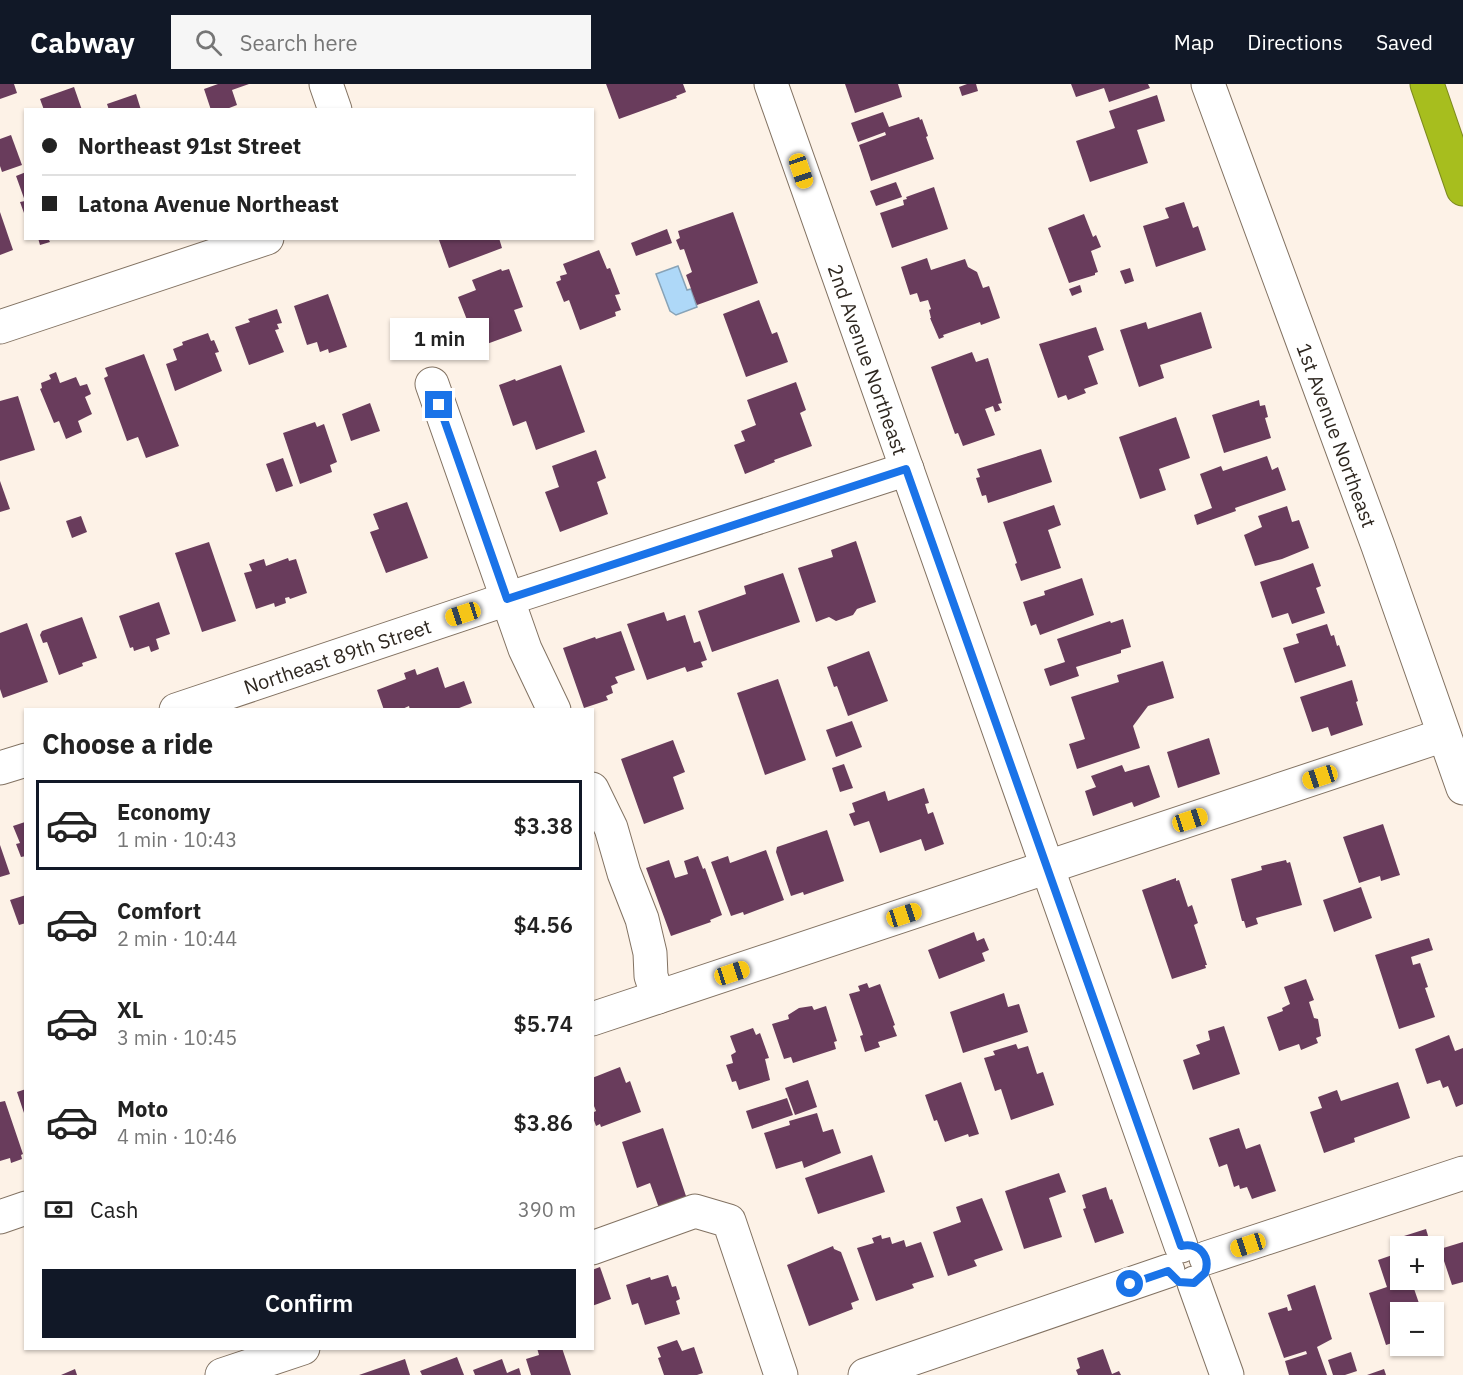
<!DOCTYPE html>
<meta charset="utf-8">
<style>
body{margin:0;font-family:"IBM Plex Sans",sans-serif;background:#f6f6f6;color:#222;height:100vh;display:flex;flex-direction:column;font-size:22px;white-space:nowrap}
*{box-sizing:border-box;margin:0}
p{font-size:20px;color:#767676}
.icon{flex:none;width:33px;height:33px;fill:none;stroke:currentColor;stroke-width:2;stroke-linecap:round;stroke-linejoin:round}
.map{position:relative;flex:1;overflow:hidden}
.drawer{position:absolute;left:24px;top:624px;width:570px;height:642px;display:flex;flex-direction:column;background:#fff;border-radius:0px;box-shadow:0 2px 4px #0004}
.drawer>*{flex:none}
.banner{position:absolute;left:24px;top:24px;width:570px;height:132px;border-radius:0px;box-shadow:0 2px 4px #0004;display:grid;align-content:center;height:132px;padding:0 18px;background:#fff}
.buttons{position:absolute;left:1390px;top:1152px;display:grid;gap:12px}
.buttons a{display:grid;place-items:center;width:54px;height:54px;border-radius:0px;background:#fff;box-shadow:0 2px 4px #0004;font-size:30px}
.end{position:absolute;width:27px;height:27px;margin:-14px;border:8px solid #1a73e8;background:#fff;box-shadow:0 0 0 3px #fff}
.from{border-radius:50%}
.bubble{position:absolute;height:42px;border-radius:0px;background:#fff;box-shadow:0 2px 4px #0004;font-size:20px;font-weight:600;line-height:42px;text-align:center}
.car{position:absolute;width:18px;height:36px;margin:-18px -9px;border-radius:8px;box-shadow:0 0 4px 2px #0007;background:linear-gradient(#f5c518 24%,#345 0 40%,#f5c518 0 76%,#345 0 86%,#f5c518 0)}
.banner b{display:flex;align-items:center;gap:21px;height:57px;font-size:22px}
.banner b+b{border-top:2px solid #e0e0e0}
.banner i{width:15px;height:15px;background:#222}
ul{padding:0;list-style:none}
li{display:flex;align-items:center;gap:18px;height:90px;margin:0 12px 9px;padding:0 6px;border:3px solid transparent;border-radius:0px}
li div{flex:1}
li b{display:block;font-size:22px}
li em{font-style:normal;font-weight:600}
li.on{border-color:#111827}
li>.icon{width:54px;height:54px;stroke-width:1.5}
h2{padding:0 18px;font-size:27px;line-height:72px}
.pay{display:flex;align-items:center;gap:15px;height:66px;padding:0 18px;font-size:22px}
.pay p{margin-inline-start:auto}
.button{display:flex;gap:12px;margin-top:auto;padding:12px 18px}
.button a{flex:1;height:69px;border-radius:0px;background:#111827;color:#fff;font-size:24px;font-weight:600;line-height:69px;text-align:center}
header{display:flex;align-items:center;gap:36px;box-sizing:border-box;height:84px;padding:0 30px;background:#111827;color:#fff}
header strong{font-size:28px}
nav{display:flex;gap:33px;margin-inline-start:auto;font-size:21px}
.search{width:420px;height:54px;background:#f6f6f6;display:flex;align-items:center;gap:15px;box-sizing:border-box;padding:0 21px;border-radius:0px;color:#767676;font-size:22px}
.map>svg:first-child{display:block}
.water{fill:#aed8f8;stroke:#88a3b7;stroke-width:1.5}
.building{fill:#693c5c}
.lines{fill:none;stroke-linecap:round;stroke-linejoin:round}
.minor-casing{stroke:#827262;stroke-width:35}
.highway-casing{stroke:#7d891f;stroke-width:35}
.minor{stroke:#fff;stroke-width:33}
.highway{stroke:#a7be1e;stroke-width:33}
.route{stroke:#1a73e8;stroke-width:8}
.labels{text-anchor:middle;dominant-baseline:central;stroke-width:6;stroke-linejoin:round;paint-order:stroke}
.street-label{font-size:20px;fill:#2e2720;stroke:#fdf2e7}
</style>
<header>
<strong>Cabway</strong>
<div class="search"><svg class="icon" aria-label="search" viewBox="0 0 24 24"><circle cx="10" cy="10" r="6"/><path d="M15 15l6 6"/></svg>Search here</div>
<nav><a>Map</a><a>Directions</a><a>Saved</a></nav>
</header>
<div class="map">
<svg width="1463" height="1291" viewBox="0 0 1463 1291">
<rect width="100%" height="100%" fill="#fdf2e7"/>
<path class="water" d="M678 182 687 206 691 205 697 223 676 231 670 227 656 190Z"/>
<g class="building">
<path d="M0 0H14L17 9 0 15Z"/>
<path d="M218 0H249L232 6 237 21 224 26H211L204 5Z"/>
<path d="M606 0H683L686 8 676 12 677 14 619 35Z"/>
<path d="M845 0H898L902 13 855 29Z"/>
<path d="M967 0H976L978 7 962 12 959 3Z"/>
<path d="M1071 0H1148L1150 4 1109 18 1104 4 1076 13Z"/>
<path d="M74 3 82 26H44L40 15Z"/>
<path d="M136 10 141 26H109L107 20Z"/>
<path d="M1157 11 1165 37 1137 46 1148 79 1090 98 1076 57 1115 44 1109 27Z"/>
<path d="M883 28 889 43 919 33 920 36 922 35 928 52 926 53 934 75 871 97 859 61 886 51 885 48 858 58 851 39Z"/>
<path d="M11 51 22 81 2 88 0 82V55Z"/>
<path d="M26 88V128L24 129 20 118 25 117 16 92Z"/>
<path d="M896 98 902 113 876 122 870 107Z"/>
<path d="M934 103 948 145 892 164 880 129 904 121 903 116 907 115 906 113Z"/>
<path d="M1184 118 1193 144 1198 142 1206 166 1156 183 1143 142 1169 134 1165 124Z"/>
<path d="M0 128 13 166 0 171Z"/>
<path d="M733 128 758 199 697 221 686 191 692 188 684 165 680 166 676 156 680 154 678 147Z"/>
<path d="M1084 130 1093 153 1096 151 1101 163 1091 167 1098 188 1095 189V191L1069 199 1048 144Z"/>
<path d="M667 145 672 159 636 172 631 159Z"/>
<path d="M38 154H48L50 158 40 161Z"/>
<path d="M444 154H499L502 164 449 184 439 156Z"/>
<path d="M599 166 607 185 610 184 620 210 615 211 621 226 615 228 616 232 580 246 569 216 564 218 556 198 561 196 560 192 567 190 563 180Z"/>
<path d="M927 174 931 186 965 175 968 183 977 188 983 204 989 202 1000 234 981 241 980 238 943 251 944 253 939 255 930 234H931L929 226 931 225 928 216 920 218 917 209 910 211 901 183Z"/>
<path d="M1130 184 1134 197 1125 200 1120 187Z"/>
<path d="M501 185 502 187 509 185 523 223 514 226 522 247 484 261 478 244 471 246 458 213 476 206 472 196Z"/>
<path d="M1080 201 1082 208 1072 212 1069 205Z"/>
<path d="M328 210 347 263 329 269 328 265 320 268 317 258 307 261 294 222Z"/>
<path d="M759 216 772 250 777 248 788 278 746 293 723 230Z"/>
<path d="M277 225 282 239 277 240 279 245 275 246 284 268 249 281 235 243 250 238 248 235Z"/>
<path d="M1201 228 1212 264 1160 281 1164 294 1139 303 1120 246 1146 238 1148 245Z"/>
<path d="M1096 243 1104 266 1088 272 1098 300 1084 305 1086 309 1068 316 1066 311 1058 314 1039 260Z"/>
<path d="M208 249 211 257 214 256 219 268 215 269 222 287 175 307 166 280 177 276 173 265 183 261 182 258Z"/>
<path d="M972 268 976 278 988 274 1002 319 998 320 1001 326 995 328 993 322 985 325 995 351 963 362 958 349 955 350 931 283Z"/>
<path d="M144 270 179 362 146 374 138 353 127 357 104 294 108 292 105 284Z"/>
<path d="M561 281 585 348 536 366 526 337 513 342 499 301 515 295 516 297Z"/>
<path d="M56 288 60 299 76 293 80 302 87 300 91 310 85 313 92 330 78 337 82 348 66 355 59 337 54 339 40 305 42 304 41 299 51 295 49 291Z"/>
<path d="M796 298 806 326 800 329 812 362 774 376 775 378 745 390 734 361 745 357 741 347 756 341 747 316Z"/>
<path d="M18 312 35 366 0 377V317Z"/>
<path d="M1259 316 1260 322 1265 321 1268 333 1265 334 1271 354 1224 369 1212 331Z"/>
<path d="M370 319 380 347 351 357 342 330Z"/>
<path d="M1176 333 1190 374 1159 385 1166 406 1140 415 1119 353Z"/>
<path d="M315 338 317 343 324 340 337 378 330 381 332 388 300 400 283 349Z"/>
<path d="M1041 365 1052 398 988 419 986 411 982 412 976 394 980 393 977 385Z"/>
<path d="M596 366 606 394 597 398 608 430 560 448 545 408 559 403 552 382Z"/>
<path d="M1267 372 1272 386 1278 383 1286 406 1235 424 1236 427 1197 441 1194 431 1212 424 1200 390 1221 382 1223 387Z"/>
<path d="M283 374 293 402 276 408 266 380Z"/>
<path d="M0 397 10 425 0 428Z"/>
<path d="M407 418 428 474 386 489 370 448 379 445 373 430Z"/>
<path d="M1054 421 1061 441 1048 446 1061 484 1021 497 1015 480 1017 479 1003 438Z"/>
<path d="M1287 422 1292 438 1299 436 1309 464 1282 475 1255 482 1244 451 1262 443 1258 432Z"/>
<path d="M81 432 87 448 72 454 66 437Z"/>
<path d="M856 457 876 518 857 525 853 531 836 537 829 533 816 538 798 484 833 473 831 466Z"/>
<path d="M209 458 236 537 202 548 175 469Z"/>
<path d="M288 474 289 477 296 475 307 509 290 515 289 513 285 514 286 519 275 523 274 519 256 525 244 489 252 487 249 480 264 475 266 482Z"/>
<path d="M1313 479 1321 502 1316 504 1325 529 1292 540 1288 529 1272 534 1260 498Z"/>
<path d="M783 489 800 538 712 568 698 527 746 510 744 502Z"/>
<path d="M1082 494 1094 531 1040 551 1036 540 1031 542 1023 518 1045 511 1044 507Z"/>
<path d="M159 518 170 550 156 555 159 565 151 568 149 562 134 567 133 563 130 564 119 532Z"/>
<path d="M664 528 667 537 685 531 694 559 700 557 707 576 701 578 703 583 687 588 685 583 647 596 627 540Z"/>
<path d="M82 533 97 574 82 579 83 582 59 591 47 558 43 559 40 551 42 547Z"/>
<path d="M1123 535 1131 563 1121 566V569L1076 583 1079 592 1050 602 1044 585 1065 578 1057 555 1110 537 1111 539Z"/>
<path d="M27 539 48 598 3 614 0 605V549Z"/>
<path d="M1327 540 1331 552 1334 551 1337 562 1339 561 1346 582 1295 599 1283 564 1299 559 1296 550Z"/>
<path d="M621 547 635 586 615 593 618 599 611 602 613 609 606 612 608 616 584 624 563 564 595 553 596 555Z"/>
<path d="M869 567 888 617 848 632 837 602 834 603 827 583Z"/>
<path d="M1163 577 1174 614 1148 622 1133 642 1140 664 1077 685 1069 660 1085 655 1071 613 1119 598 1117 591Z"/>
<path d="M438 583 445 604 464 597 472 619 454 626H410L409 622 400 626H384L377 606 406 595 404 589 415 585 417 591Z"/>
<path d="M778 595 806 676 765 691 737 609Z"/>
<path d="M1352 596 1358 617 1356 618 1363 641 1331 652 1328 643 1312 648 1300 613Z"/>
<path d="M852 637 862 663 836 673 826 646Z"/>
<path d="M1209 654 1220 690 1178 704 1167 668Z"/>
<path d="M673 656 685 688 673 693 684 725 644 740 621 675Z"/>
<path d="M844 680 853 704 840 708 832 684Z"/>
<path d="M1122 681 1125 688 1149 681 1160 713 1134 723 1132 718 1093 732 1085 707 1096 703 1091 692Z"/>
<path d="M924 704 929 719 925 720 928 730 933 728 944 760 925 767 921 755 880 769 869 737 854 742 849 730 855 728 852 719 885 707 888 717Z"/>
<path d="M25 738 26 772 21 773 16 760 20 759 13 742Z"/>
<path d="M1383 740 1400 791 1381 797 1380 792 1359 799 1343 753Z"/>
<path d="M827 746 844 797 804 811 803 808 791 812 776 768 777 763Z"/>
<path d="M0 761 10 790 0 793Z"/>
<path d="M766 766 784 816 744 831 743 828 731 832 711 778 728 772 730 779Z"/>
<path d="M698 772 703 785 705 784 722 831 710 836 711 838 671 852 646 784 669 776 675 794 688 790 684 777Z"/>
<path d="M1286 776 1287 779 1290 778 1302 821 1256 834 1258 840 1246 844 1244 837H1242L1231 795 1262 786 1261 782Z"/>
<path d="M1176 794V797L1179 796 1188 823 1192 821 1198 839 1194 841 1207 881H1205L1206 884 1172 895 1142 806Z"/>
<path d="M1361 803 1372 834 1334 848 1323 816Z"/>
<path d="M26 811V839L19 841 10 816Z"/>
<path d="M974 848 977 857 984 854 989 866 982 869 985 877 939 895 928 866Z"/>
<path d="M1429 854 1433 866 1411 873 1413 881 1420 879 1428 903 1425 904 1435 933 1399 945 1375 871Z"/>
<path d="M1306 895 1314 916 1309 918 1314 934 1318 935 1321 952 1316 954 1318 959 1301 966 1299 960 1279 967 1267 933 1283 927 1282 924 1290 920 1284 903Z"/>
<path d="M867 899 869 904 880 900 895 941 893 942 897 952 878 958 880 963 865 968 860 952 863 951 849 910 860 907 858 902Z"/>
<path d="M1004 909 1008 923 1019 920 1028 948 963 969 950 928Z"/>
<path d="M812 922 814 926 826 922 837 957 834 958 836 965 793 979 791 973 784 975 772 940 789 935 788 931 799 924Z"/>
<path d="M1224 942 1240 990 1193 1006 1183 976 1200 970 1196 961 1210 956 1208 947Z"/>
<path d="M753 944 756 951 760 949 769 974 765 975 770 996 739 1006 736 997 732 998 726 981 733 979 731 971 736 968 730 952Z"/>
<path d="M1449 951 1455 967 1463 964V1020L1456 1023 1448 1002 1443 1004 1440 996 1427 1000 1415 965Z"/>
<path d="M1016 960 1018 965 1028 962 1037 990 1043 988 1054 1021 1011 1036 1001 1005 995 1007 984 974 995 971 993 967Z"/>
<path d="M620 983 626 999 630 997 641 1028 601 1043 600 1040 596 1042 592 1031V1029L596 1027 592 1017V994Z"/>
<path d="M808 996 817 1023 795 1031 785 1004Z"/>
<path d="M961 998 979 1050 969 1053 968 1050 945 1058 937 1036 934 1037 925 1011Z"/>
<path d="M1398 998 1410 1034 1354 1054 1355 1058 1324 1069 1310 1028 1322 1024 1318 1013 1337 1006 1341 1017Z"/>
<path d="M26 1005V1032H25L17 1008Z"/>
<path d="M787 1014 793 1031 752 1045 746 1027Z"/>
<path d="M5 1017 23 1070 21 1071 22 1075 11 1079 10 1074 0 1077V1018Z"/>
<path d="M817 1029 823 1048 833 1045 841 1069 804 1084 802 1077 776 1085 764 1049 790 1041 789 1037Z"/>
<path d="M663 1044 687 1115 659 1124 650 1099 637 1104 622 1058Z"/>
<path d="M1239 1044 1246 1065 1260 1060 1276 1107 1252 1115 1247 1103 1240 1105 1239 1101 1234 1103 1227 1080 1219 1083 1209 1054Z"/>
<path d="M872 1071 885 1108 818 1130 805 1094Z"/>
<path d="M1059 1089 1066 1108 1049 1114 1062 1153 1024 1165 1005 1107Z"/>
<path d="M1106 1103 1110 1116 1112 1115 1124 1149 1095 1159 1083 1125 1086 1124 1082 1111Z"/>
<path d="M982 1114 1003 1166 974 1176 977 1182 948 1192 933 1148 961 1138 956 1123Z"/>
<path d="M1426 1145 1431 1162H1408L1404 1152Z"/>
<path d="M881 1151 882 1155 890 1153 892 1160 904 1156 906 1163 921 1158 934 1193 912 1200 914 1204 876 1217 857 1164 874 1159 872 1154Z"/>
<path d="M1463 1158V1198L1452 1201 1440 1165Z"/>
<path d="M833 1162 834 1165 841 1168 859 1216 851 1219 853 1225 809 1242 787 1181Z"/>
<path d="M1401 1168V1196H1411L1422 1228H1401V1256L1386 1261 1369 1209 1387 1203 1378 1176Z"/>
<path d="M600 1183 611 1215 592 1222V1186Z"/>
<path d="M668 1191 672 1203 676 1202 680 1215 676 1217 680 1230 645 1241 638 1219 632 1221 626 1201 650 1193 651 1196Z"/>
<path d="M1315 1201 1332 1255 1317 1263 1327 1291H1289L1285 1277 1307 1270 1306 1267 1284 1274 1268 1229 1287 1223 1288 1227 1292 1226 1287 1211Z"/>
<path d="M677 1256 682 1267 694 1263 703 1289 697 1291H664L658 1274 661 1273 657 1263Z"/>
<path d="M537 1264H562L571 1291H531L526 1275 539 1271Z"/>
<path d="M1103 1265 1112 1290 1119 1287 1121 1291H1078L1076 1286 1080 1284 1077 1274Z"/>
<path d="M1351 1268 1357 1287 1345 1291H1333L1328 1276Z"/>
<path d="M457 1273 464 1291H422L420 1287Z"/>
<path d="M405 1275 410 1291H359Z"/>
<path d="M502 1275 507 1289 519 1284 521 1291H475L473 1286Z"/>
<path d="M75 1285 77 1291H61Z"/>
<path d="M1384 1285 1386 1291H1367Z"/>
</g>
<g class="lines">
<g class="minor-casing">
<g id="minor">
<path d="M326 0 335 26"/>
<path id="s1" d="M771 0 1181 1162"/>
<path id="s2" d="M1208 0 1378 462 1463 704"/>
<path d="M0 243 267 154"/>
<path d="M432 300 525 565 554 626"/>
<path id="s3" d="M176 626 507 515 907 385"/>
<path d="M0 684 26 676"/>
<path d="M592 705 611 744 624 789 642 835 650 869 651 892 658 913"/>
<path d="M592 935 1444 651"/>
<path d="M0 1133 26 1124"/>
<path d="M592 1164 695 1127 729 1137 781 1291"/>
<path d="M1206 1174 1463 1089"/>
<path d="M1194 1199 1227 1291"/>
<path d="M222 1291 303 1264"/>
<path d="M865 1291 1168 1187"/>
</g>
</g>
<g class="highway-casing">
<path id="highway" d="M1427 0 1463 105"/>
</g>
<use href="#minor" class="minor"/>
<use href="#highway" class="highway"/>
</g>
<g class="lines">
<path class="route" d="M439 321 507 515 906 385 1181 1162C1199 1158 1211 1172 1205 1189L1194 1199 1179 1198 1168 1187 1130 1200"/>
</g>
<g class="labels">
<g class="street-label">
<text stroke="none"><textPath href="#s1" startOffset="292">2nd Avenue Northeast</textPath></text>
<text stroke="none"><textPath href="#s2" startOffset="374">1st Avenue Northeast</textPath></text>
<text stroke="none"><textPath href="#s3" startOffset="170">Northeast 89th Street</textPath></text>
</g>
</g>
</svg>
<div class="buttons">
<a>+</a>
<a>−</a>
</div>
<i class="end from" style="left:1130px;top:1200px"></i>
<i class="end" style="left:439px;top:321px"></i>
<div class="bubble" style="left:390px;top:234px;width:99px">1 min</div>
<i class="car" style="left:801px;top:87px;rotate:161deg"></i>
<i class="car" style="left:463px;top:530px;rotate:252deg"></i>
<i class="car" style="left:1320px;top:693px;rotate:252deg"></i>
<i class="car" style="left:1190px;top:736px;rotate:72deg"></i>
<i class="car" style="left:904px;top:831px;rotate:72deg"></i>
<i class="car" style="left:732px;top:889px;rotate:72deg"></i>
<i class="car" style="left:1248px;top:1161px;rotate:252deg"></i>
<div class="banner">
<b><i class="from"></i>Northeast 91st Street</b>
<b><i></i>Latona Avenue Northeast</b>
</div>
<section class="drawer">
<h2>Choose a ride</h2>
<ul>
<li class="on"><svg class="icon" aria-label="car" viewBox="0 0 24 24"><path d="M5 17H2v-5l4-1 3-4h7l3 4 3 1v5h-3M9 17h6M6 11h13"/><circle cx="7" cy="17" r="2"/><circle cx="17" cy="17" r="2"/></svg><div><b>Economy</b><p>1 min · 10:43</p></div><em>$3.38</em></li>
<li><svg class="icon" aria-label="car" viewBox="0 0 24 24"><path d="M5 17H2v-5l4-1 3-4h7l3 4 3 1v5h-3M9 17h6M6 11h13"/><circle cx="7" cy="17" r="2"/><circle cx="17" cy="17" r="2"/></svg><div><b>Comfort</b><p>2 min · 10:44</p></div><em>$4.56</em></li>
<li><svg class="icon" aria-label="car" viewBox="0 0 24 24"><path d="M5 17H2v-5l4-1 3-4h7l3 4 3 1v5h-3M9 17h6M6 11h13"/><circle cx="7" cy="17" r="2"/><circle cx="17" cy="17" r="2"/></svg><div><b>XL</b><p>3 min · 10:45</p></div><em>$5.74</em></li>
<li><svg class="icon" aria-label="car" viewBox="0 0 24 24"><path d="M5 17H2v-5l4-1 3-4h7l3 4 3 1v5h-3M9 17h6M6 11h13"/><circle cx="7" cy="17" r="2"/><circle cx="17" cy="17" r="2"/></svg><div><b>Moto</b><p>4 min · 10:46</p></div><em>$3.86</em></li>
</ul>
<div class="pay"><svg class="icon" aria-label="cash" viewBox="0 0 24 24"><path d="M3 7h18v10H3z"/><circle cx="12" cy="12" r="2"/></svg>Cash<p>390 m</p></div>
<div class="button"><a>Confirm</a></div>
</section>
</div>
